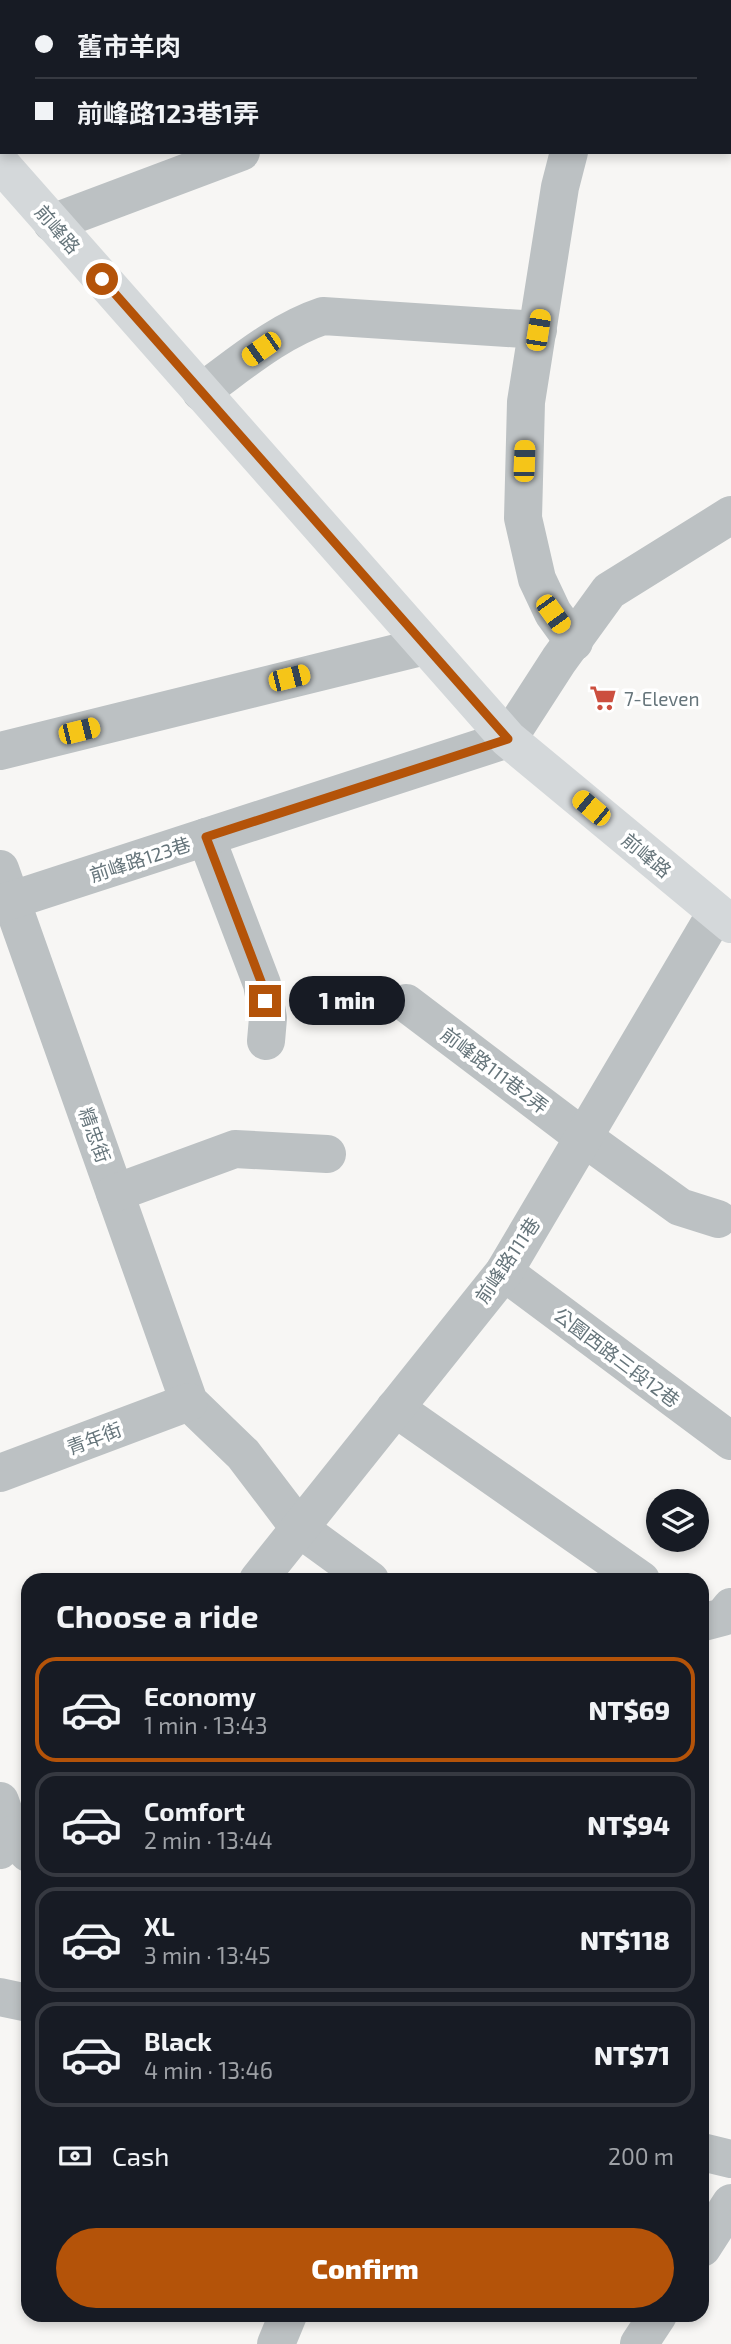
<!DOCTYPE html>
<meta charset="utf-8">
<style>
body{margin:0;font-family:"Exo 2","Noto Sans TC",sans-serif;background:#242831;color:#f1f3f6;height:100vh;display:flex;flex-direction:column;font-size:26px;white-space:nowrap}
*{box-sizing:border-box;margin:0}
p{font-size:23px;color:#9ea1a6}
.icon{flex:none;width:38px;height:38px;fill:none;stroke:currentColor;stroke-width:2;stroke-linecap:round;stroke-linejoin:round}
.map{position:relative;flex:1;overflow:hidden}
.drawer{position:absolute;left:21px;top:1573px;width:688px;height:749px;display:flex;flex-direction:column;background:#171b24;border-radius:21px;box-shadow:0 4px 10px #0003}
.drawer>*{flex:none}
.hud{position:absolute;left:0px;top:0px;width:732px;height:154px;box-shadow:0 4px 10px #0003;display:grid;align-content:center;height:154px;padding:0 35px;background:#171b24}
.buttons{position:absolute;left:646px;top:1489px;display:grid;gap:14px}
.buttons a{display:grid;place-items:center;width:63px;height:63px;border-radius:50%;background:#171b24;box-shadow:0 4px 10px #0003;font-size:35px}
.end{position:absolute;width:32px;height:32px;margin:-16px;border:9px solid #b45309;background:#fff;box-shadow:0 0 0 4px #fff}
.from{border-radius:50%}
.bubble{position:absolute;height:49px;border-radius:24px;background:#171b24;box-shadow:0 4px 10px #0003;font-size:23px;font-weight:800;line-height:49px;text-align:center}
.car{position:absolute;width:21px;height:42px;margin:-21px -10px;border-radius:9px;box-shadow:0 0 5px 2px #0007;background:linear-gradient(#f5c518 24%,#345 0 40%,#f5c518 0 76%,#345 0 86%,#f5c518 0)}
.hud b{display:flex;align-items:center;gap:24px;height:66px;font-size:26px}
.hud b+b{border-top:2px solid #363941}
.hud i{width:18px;height:18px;background:#f1f3f6}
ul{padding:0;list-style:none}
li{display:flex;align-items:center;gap:21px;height:105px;margin:0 14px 10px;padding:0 21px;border:4px solid #363941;border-radius:21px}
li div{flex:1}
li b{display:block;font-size:26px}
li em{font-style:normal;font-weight:800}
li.selected{border-color:#b45309}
li>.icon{width:63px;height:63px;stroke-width:1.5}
h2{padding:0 35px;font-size:32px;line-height:84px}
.pay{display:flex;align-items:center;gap:18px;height:77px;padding:0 35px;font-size:26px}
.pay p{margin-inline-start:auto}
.cta{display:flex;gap:14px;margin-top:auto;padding:14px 35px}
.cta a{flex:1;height:80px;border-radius:42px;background:#b45309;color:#fff;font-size:28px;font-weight:800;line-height:80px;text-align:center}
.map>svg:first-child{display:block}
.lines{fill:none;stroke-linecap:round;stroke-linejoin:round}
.minor{stroke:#bcc1c3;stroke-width:38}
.major{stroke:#d4d8da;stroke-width:38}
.route{stroke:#b45309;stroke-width:9}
.labels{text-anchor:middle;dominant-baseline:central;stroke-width:7;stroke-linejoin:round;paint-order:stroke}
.street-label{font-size:19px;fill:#66757b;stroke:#fff}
.poi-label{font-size:19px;fill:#66757b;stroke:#fff;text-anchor:start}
</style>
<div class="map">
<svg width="731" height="2344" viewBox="0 0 731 2344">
<rect width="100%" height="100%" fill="#f7f6f4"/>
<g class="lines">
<g class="minor">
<path d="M89 2 94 0"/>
<path d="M324 2 329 0"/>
<path d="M640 2 644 0"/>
<path d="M0 35 2 34"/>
<path d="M0 121H2"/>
<path d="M569 152 560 187 526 402 523 518 537 579 553 613 574 642"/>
<path d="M52 223 241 152"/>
<path d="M201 392C240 364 278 331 323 316L538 330"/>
<path d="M0 751 425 646"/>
<path d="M206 837 262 984 268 1018 266 1041"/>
<path d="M0 869 189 1402 243 1454 300 1529 370 1580"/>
<path d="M0 904 508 739 559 660 609 591 731 515"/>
<path d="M406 1003 583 1137 680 1207 718 1219"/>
<path d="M115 1193 235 1149 327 1154"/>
<path d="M504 1272 731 1441"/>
<path d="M395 1408 641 1580"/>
<path d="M0 1473 189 1402"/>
<path d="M258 1580 504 1272 716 913"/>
<path d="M702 1621 704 1622 723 1617 731 1607"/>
<path d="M0 1801 12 1835"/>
<path d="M0 1850 12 1835 28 1853"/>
<path d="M0 1997 28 2003"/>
<path d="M702 2152 731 2159"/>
<path d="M702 2248 731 2203"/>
<path d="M276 2344 288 2315"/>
<path d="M639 2344 658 2315"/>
</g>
<path class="major" d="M0 163 508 739 731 924"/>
</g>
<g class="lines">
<path class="route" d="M102 279 508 739 206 837 262 984 265 1001"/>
</g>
<defs>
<g id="supermarket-bare" transform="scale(2.1)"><path d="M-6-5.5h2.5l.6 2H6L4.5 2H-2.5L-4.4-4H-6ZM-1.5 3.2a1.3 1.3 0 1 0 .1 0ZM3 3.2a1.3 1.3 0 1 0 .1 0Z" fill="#cc4f3f" stroke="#fff" stroke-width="2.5" paint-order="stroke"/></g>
</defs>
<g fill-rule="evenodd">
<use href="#supermarket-bare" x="603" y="698"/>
</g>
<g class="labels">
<g class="street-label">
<text transform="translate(58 229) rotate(49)">前峰路</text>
<text transform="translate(647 855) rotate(40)">前峰路</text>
<text transform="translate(140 859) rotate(-18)">前峰路123巷</text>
<text transform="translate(495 1070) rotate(37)">前峰路111巷2弄</text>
<text transform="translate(95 1135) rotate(70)">精忠街</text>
<text transform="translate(507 1260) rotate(-56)">前峰路111巷</text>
<text transform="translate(617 1357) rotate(37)">公園西路三段12巷</text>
<text transform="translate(94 1438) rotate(-21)">青年街</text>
</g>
<g class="poi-label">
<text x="624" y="698">7-Eleven</text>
</g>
</g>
</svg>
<div class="buttons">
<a><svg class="icon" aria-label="layers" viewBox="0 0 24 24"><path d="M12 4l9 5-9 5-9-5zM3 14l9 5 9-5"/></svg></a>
</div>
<i class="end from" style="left:102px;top:279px"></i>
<i class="end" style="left:265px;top:1001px"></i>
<div class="bubble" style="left:289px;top:976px;width:116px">1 min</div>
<i class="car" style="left:538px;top:330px;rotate:9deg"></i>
<i class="car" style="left:261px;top:349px;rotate:235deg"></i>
<i class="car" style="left:524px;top:461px;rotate:2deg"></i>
<i class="car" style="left:553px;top:614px;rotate:144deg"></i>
<i class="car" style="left:289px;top:678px;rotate:76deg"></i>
<i class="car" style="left:79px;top:731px;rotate:76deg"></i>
<i class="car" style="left:591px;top:808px;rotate:310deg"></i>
<div class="hud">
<b><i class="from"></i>舊市羊肉</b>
<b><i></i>前峰路123巷1弄</b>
</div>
<section class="drawer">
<h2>Choose a ride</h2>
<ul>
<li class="selected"><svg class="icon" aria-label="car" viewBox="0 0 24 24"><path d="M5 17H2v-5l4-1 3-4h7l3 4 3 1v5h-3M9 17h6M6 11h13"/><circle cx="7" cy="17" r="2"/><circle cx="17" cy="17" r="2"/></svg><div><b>Economy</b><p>1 min · 13:43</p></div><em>NT$69</em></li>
<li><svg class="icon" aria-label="car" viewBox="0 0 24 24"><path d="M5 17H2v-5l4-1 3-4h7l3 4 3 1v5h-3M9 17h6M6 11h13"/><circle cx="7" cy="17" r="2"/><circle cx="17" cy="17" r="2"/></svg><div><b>Comfort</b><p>2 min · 13:44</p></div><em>NT$94</em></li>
<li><svg class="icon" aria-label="car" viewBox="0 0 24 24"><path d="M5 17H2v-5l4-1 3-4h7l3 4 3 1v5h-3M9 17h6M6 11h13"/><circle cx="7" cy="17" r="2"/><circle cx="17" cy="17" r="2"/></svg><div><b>XL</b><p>3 min · 13:45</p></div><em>NT$118</em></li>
<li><svg class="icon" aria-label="car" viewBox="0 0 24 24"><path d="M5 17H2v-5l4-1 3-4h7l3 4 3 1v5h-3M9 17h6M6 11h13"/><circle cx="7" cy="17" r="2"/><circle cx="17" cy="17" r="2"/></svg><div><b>Black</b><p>4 min · 13:46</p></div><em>NT$71</em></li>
</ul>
<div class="pay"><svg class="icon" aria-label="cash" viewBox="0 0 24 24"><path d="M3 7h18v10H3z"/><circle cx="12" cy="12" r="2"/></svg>Cash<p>200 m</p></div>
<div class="cta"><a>Confirm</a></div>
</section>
</div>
